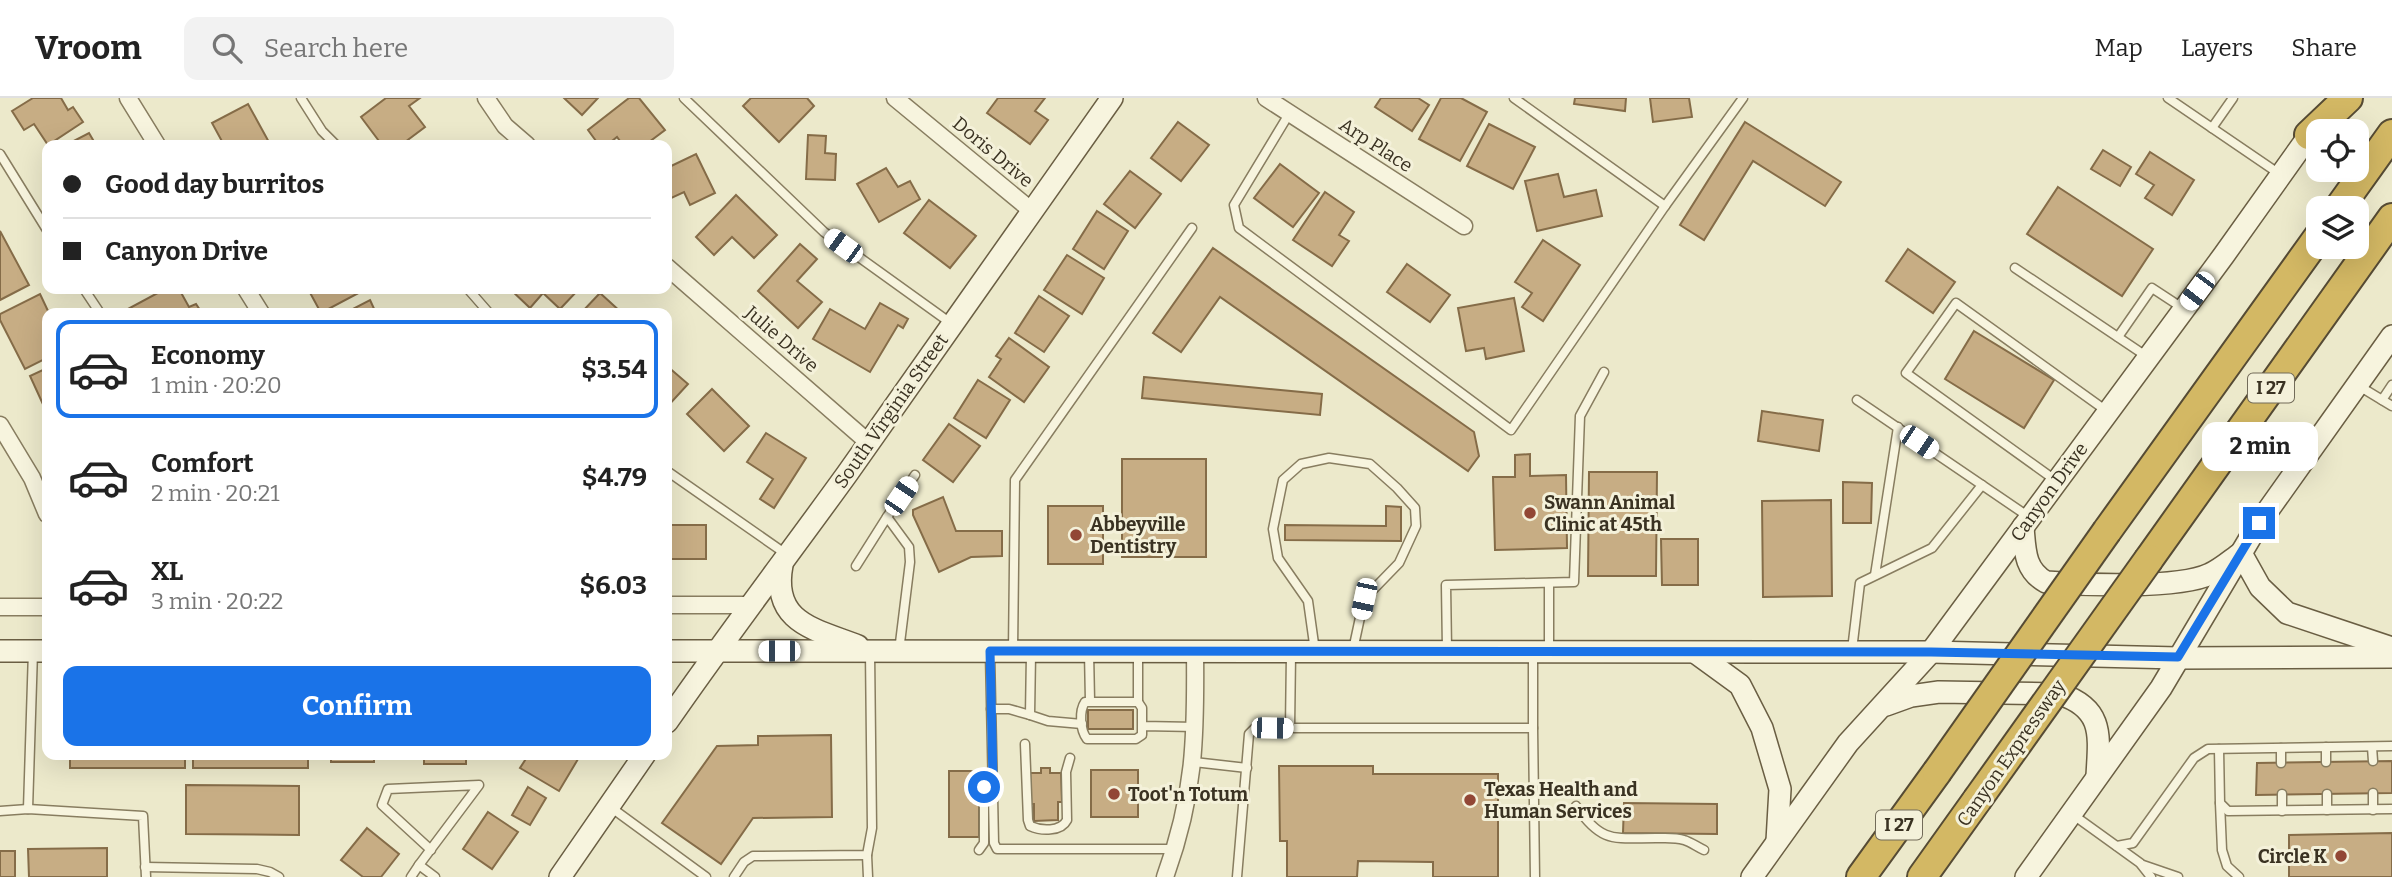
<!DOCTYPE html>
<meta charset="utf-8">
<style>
body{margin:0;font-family:Bitter,serif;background:#f2f2f2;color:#222;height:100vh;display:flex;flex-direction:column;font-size:26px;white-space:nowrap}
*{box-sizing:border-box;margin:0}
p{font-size:23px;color:#767676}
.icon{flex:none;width:38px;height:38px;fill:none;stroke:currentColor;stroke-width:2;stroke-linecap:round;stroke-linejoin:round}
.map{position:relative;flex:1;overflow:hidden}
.details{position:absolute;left:42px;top:210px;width:630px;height:452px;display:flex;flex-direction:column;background:#fff;border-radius:14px;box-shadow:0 7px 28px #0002}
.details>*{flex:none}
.banner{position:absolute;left:42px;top:42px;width:630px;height:154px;border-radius:14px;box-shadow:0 7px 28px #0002;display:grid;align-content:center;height:154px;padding:0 21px;background:#fff}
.buttons{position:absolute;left:2306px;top:21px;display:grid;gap:14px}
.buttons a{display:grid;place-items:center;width:63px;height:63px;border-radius:14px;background:#fff;box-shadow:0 7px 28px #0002;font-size:35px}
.end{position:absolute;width:32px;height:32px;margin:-16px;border:9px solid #1a73e8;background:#fff;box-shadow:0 0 0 4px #fff}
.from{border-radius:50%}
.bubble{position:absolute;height:49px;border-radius:14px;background:#fff;box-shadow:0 7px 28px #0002;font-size:23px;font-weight:700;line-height:49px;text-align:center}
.car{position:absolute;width:21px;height:42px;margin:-21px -10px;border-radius:9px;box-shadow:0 0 5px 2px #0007;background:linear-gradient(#fff 24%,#345 0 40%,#fff 0 76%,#345 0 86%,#fff 0)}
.banner b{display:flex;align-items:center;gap:24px;height:66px;font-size:26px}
.banner b+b{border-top:2px solid #e0e0e0}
.banner i{width:18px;height:18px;background:#222}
ul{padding:12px 0 0;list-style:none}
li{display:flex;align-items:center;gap:21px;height:98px;margin:0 14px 10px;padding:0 7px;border:4px solid transparent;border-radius:14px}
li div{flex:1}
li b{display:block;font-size:26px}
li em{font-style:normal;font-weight:700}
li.selected{border-color:#1a73e8}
li>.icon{width:63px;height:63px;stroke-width:1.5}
.button{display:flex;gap:14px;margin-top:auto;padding:14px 21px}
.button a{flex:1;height:80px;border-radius:14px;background:#1a73e8;color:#fff;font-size:28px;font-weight:700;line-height:80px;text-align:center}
header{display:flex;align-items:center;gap:42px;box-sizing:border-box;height:98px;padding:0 35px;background:#fff;border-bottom:2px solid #e0e0e0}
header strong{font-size:33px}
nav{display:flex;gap:38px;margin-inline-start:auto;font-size:24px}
.search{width:490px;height:63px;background:#f2f2f2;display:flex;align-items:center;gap:18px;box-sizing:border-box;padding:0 24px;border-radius:14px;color:#767676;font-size:26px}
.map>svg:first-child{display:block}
.building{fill:#c7ad84;stroke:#856c48;stroke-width:2}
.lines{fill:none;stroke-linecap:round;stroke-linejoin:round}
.lane-casing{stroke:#887d60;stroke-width:11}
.street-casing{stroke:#887d60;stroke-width:19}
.secondary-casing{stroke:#6a5e43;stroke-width:24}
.highway-casing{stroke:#564b34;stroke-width:32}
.lane{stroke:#f7f4de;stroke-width:8}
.street{stroke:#f7f4de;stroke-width:16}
.secondary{stroke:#f7f4de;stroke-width:21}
.highway{stroke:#d3b864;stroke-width:28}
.highway-bridge-casing{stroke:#564b34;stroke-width:32;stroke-linecap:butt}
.highway-bridge{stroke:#d3b864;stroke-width:28}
.route{stroke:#1a73e8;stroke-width:9}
.poi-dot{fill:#924735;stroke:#f4f1da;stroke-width:2.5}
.labels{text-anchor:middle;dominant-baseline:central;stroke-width:6;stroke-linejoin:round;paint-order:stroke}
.shield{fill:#f4f1da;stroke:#726b59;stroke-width:2}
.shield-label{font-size:18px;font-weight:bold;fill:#3a3222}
.street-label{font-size:19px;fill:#3a3222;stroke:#f4f1da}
.poi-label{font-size:19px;font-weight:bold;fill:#3a3222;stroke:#f4f1da;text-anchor:start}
</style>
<header>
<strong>Vroom</strong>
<div class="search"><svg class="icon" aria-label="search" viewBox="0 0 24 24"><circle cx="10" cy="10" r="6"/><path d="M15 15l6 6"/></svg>Search here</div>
<nav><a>Map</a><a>Layers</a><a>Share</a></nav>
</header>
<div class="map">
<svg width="2392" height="779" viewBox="0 0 2392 779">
<rect width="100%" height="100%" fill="#ece9cb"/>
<g class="building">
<path d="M33 0H61L68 12 73 9 83 24 48 47 34 26 24 32 12 13Z"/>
<path d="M386 0H420L409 8 425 29 401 47H382L361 19Z"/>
<path d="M564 0H598L582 17Z"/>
<path d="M629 0H639L665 32 645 47H623L617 39 607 47H599L588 32Z"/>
<path d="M751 0H807L814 8 779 44 743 8Z"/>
<path d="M998 0H1045L1035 13 1048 22 1030 46 987 15Z"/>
<path d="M1381 0H1418L1429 7 1412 33 1375 9Z"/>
<path d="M1441 0H1461L1487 14 1460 63 1419 41Z"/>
<path d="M1575 0H1626L1625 13 1574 6Z"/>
<path d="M1650 0H1689L1692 19 1653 24Z"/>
<path d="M248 6 270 46 224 47 212 25Z"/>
<path d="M1178 24 1209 47 1181 83 1151 60Z"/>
<path d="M1745 24 1841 84 1825 108 1753 63 1704 142 1680 127Z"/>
<path d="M1489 26 1535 49 1513 91 1467 68Z"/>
<path d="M89 35 96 47H66Z"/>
<path d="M808 37 826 38 825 55 836 56 835 82 806 81Z"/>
<path d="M2103 52 2131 69 2120 88 2091 71Z"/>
<path d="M2150 54 2194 82 2172 117 2145 100 2154 87 2136 76Z"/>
<path d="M696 56 715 95 690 107 684 94 667 102V70Z"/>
<path d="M1280 66 1319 95 1293 129 1254 100Z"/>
<path d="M886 70 898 89 910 83 920 101 879 124 857 86Z"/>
<path d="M1130 73 1161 96 1135 130 1104 106Z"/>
<path d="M1558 76 1564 99 1596 92 1602 118 1537 133 1525 83Z"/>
<path d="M2058 89 2153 151 2122 198 2027 136Z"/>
<path d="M1325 94 1354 114 1339 137 1349 143 1332 168 1293 142Z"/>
<path d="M736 97 777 137 754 160 732 139 714 157 696 139Z"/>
<path d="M929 102 976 138 950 170 904 135Z"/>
<path d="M1097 113 1128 133 1104 171 1073 151Z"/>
<path d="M0 133 29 187 0 202Z"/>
<path d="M1543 142 1580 167 1543 223 1522 209 1532 195 1515 184Z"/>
<path d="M800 146 817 161 797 183 822 204 798 230 758 193Z"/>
<path d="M1213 150 1474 334 1479 358 1468 373 1220 199 1181 254 1153 235Z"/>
<path d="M1908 151 1955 184 1933 215 1886 183Z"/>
<path d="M1067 157 1104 180 1082 216 1044 192Z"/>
<path d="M1407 166 1450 197 1430 224 1387 194Z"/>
<path d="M165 191H179L189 209 196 206 202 215H127L126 212Z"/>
<path d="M308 191H366L321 215Z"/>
<path d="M510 191H579L560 211 543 195 530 210Z"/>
<path d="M600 195 622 215H581Z"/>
<path d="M40 196 49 215H47V260L25 271 0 222V216Z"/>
<path d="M1039 198 1069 218 1044 254 1015 235Z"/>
<path d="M1514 200 1524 253 1486 261 1484 250 1466 253 1458 210Z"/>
<path d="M370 202 376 215H350L349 213Z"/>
<path d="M880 205 908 221 903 230 898 227 870 274 813 241 830 211 865 231Z"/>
<path d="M1974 233 2054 282 2024 330 1945 281Z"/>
<path d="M1009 240 1049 269 1024 304 989 279 1001 261 996 258Z"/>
<path d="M667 268 688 286 667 309Z"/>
<path d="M47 270V315L30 278Z"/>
<path d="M1144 279 1322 296 1320 317 1142 300Z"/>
<path d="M978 282 1010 302 986 340 954 320Z"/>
<path d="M712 291 749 328 724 353 687 316Z"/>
<path d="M1762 313 1823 322 1819 353 1758 343Z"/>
<path d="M949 326 980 348 953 384 923 362Z"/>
<path d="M766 335 806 360 774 410 760 401 773 381 747 364Z"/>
<path d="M1530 356V378L1566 377 1567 450 1495 452 1493 379H1515V357Z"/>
<rect x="1122" y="361" width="84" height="98"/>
<path d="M1589 374H1657L1656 478H1588Z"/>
<path d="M1843 384 1872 385 1871 425H1843Z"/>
<path d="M943 399 956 433H1002V458L971 459 939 474 913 417V412Z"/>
<path d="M1831 402 1832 498 1763 499 1762 403Z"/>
<rect x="1048" y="408" width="55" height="58"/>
<path d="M1386 408 1401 409V443L1285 442V427L1386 428Z"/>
<rect x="667" y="427" width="39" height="34"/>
<path d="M1661 441H1698V487H1662Z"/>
<rect x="1088" y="612" width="45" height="19"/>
<path d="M831 637 832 719 753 720 721 766 662 725 717 648 758 647V638Z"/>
<rect x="70" y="656" width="115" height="14"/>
<rect x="193" y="656" width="115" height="14"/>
<rect x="331" y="656" width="43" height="8"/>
<rect x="424" y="656" width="42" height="10"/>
<path d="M529 656H581L559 693 520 670Z"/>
<path d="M2392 663V695L2256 697 2257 665Z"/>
<path d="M1279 668H1373V676H1498V779H1433V764L1358 763 1357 779H1287V743H1280Z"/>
<path d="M1041 670H1050V675H1061L1062 704H1058V722L1034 723V706H1030V675H1041Z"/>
<rect x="1091" y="672" width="47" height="47"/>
<rect x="949" y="673" width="30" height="66"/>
<path d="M186 687 299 688V737L186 736Z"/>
<path d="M528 689 546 700 530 727 512 717Z"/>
<path d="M1624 705 1717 706V736L1623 735Z"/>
<path d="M488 714 518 734 492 771 463 751Z"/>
<path d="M367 730 399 756 381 779H363L341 762Z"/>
<path d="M2392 735V779H2289V737Z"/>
<path d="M107 750V779H29L28 751Z"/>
<rect x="0" y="753" width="15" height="26"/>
</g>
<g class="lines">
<g class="lane-casing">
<g id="lane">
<path d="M301 0 322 33 336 47"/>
<path d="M684 0 824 134 952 226"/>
<path d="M1514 0 1665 108"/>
<path d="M2168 0 2281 77"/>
<path d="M1289 16 1234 107 1239 130 1511 332 1665 108 1743 0"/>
<path d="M2212 30 2233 0"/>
<path d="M0 56 47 132"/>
<path d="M2015 170 2146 258"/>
<path d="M84 191 100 215"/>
<path d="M468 191 489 215"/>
<path d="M2118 239 2152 190 2184 211"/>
<path d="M2359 288 2392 308"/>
<path d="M2382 302 2392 287"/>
<path d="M667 373 786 456"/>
<path d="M2055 382 1906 275 1956 205 2108 314"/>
<path d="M1982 387 2029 419"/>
<path d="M887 419 915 377"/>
<path d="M856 468 887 419 909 449 910 464 899 553"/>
<path d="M1875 477 1898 329"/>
<path d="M1549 485V552"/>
<path d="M1447 551 1446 487 1574 484 1580 318 1604 274"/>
<path d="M1852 552 1860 485 1932 450 1982 387 1857 302"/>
<path d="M1013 553 1015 382 1192 130"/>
<path d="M1315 553 1308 503 1278 460 1273 431 1283 382 1301 366 1329 360 1370 366 1397 390 1415 410 1416 428 1399 465 1364 501 1353 552"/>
<path d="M1089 554 1090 603"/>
<path d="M990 556 994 745 997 751H1175"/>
<path d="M1031 556 1030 617 1048 623 1082 626"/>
<path d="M1533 556V630"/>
<path d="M1138 604V554"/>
<path d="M991 611H1009L1030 617"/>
<path d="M1142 628V610L1138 604H1085C1079 613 1080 632 1087 641H1136L1142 637V628L1196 629"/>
<path d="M1290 630 1291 556"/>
<path d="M1025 646 1028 722 1030 728C1041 733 1061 734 1067 722L1066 674 1070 660"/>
<path d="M2326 649V664"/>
<path d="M2372 649 2373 663"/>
<path d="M2281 650V665"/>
<path d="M2219 651 2220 705 2228 713 2392 711"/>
<path d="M1194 664 1247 670"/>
<path d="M2373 695V712"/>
<path d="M2282 696V713"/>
<path d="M2327 696V712"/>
<path d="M2220 705 2222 752 2227 768 2239 779"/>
<path d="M609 708 706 779"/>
<path d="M1576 708C1602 746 1614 740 1656 740 1665 740 1675 739 1684 742 1691 744 1697 749 1704 752"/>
<path d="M28 711 33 553"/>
<path d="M0 713 28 711 143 718 146 779"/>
<path d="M2072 716 2140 765 2151 779"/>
<path d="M2117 748 2133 745 2194 660 2208 651 2392 648"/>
<path d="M431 752 382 707 388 691 479 687 419 767 435 779"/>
<path d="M979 752 984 745V689L987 684 993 682"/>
<path d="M867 757 868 779"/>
<path d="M2143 767 2178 779"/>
<path d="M145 769 257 771 270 774 279 779"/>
<path d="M411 779 419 767"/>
<path d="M734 779 744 764 753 758 867 757 872 730 870 554"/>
<path d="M1237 779 1249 636 1255 630H1533L1535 779"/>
</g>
</g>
<g class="street-casing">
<g id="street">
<path d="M128 0 157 47"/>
<path d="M486 0 505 28 527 47"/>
<path d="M895 0 1032 113"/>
<path d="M1266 0 1464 128"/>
<path d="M667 169 869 345"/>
<path d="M246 191 261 215"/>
<path d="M0 327 32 380 47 416"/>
<path d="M667 507H752"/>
<path d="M0 509H47"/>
<path d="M1165 779C1195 697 1196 639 1195 553"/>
</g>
</g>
<g class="secondary-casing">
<g id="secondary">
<path d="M2023 429C2025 451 2024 472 2046 484 2082 487 2179 491 2210 476 2221 471 2231 462 2241 455L2260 489 2287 515 2392 550"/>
<path d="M782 467C771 525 815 531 858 548"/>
<path d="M0 553H47"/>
<path d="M667 553 1931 554 2178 560 2392 559"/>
<path d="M1696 555 1740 587 1762 630 1780 691 1777 743"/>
<path d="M1886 607 1911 598 1939 594 2060 596C2105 611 2099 639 2097 678"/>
<path d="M667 624C725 540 787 459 847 376 936 251 1023 125 1112 0"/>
<path d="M560 779 645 656"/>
<path d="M1752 779 1848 645 1931 554 2224 157 2318 25"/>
<path d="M2026 779 2161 590 2259 425 2392 238"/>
</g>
</g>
<g class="highway-casing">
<g id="highway">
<path d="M2309 37 2348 0"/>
<path d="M2339 110 2392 36"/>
<path d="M2107 433 2319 138"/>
<path d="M2149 461 2392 120"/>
<path d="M1861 779 1937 674"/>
<path d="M1922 779 1977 702"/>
</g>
</g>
<use href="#lane" class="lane"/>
<use href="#street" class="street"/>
<use href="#secondary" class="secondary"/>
<use href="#highway" class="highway"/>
<g class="highway-bridge-casing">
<g id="highway-bridge">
<path d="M1937 674 2107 433"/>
<path d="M1977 702 2149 461"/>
</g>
</g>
<use href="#highway-bridge" class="highway-bridge"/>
</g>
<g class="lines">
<path class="route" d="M984 689 987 684 993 682 990 553 1931 554 2178 559 2259 425"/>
</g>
<g class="poi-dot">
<circle cx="1530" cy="415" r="7"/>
<circle cx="1076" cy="437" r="7"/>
<circle cx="1114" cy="696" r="7"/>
<circle cx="1470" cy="702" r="7"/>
<circle cx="2341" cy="758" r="7"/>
</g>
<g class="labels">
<g class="shield">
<rect x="2248" y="275.5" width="46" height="29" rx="5"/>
<rect x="1876" y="712.5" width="46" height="29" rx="5"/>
</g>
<g class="shield-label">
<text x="2271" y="290">I 27</text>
<text x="1899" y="727">I 27</text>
</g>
<g class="street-label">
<text transform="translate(1376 47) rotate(33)">Arp Place</text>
<text transform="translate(993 54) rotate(40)">Doris Drive</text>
<text transform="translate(782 241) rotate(41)">Julie Drive</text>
<text transform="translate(891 313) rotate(-55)">South Virginia Street</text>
<text transform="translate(2049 394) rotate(-54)">Canyon Drive</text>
<text transform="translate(2011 655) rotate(-55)">Canyon Expressway</text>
</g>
<g class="poi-label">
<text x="1544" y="404">Swann Animal<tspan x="1544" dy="22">Clinic at 45th</tspan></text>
<text x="1090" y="426">Abbeyville<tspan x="1090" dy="22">Dentistry</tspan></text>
<text x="1484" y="691">Texas Health and<tspan x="1484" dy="22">Human Services</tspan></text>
<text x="1128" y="696">Toot'n Totum</text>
<text x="2327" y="758" text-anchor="end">Circle K</text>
</g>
</g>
</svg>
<div class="buttons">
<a><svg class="icon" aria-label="locate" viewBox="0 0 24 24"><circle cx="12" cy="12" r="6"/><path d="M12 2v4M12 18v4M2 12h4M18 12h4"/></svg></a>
<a><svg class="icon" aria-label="layers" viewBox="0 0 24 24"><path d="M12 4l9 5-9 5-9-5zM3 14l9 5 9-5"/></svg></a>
</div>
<i class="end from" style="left:984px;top:689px"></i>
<i class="end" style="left:2259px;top:425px"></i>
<div class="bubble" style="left:2202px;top:324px;width:116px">2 min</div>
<i class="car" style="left:843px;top:148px;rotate:306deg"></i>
<i class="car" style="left:2197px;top:193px;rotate:217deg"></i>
<i class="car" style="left:1919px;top:344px;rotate:124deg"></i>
<i class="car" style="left:901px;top:398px;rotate:34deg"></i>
<i class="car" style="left:1364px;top:501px;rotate:192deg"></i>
<i class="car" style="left:779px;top:553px;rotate:270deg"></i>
<i class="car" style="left:1272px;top:630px;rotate:91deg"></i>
<div class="banner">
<b><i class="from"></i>Good day burritos</b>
<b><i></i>Canyon Drive</b>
</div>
<section class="details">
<ul>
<li class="selected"><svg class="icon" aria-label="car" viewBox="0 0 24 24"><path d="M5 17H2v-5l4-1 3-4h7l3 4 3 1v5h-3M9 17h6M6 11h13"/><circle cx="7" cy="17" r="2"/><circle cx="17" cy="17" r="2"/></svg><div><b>Economy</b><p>1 min · 20:20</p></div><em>$3.54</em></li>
<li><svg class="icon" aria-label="car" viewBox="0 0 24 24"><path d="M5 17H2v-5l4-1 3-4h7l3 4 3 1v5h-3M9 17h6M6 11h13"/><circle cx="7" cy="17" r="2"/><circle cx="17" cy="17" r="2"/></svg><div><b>Comfort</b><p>2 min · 20:21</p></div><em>$4.79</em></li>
<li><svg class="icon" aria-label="car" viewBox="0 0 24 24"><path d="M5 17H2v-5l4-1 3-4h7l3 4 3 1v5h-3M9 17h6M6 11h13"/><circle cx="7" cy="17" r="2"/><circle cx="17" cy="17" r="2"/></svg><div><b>XL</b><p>3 min · 20:22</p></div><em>$6.03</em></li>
</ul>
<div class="button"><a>Confirm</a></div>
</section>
</div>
